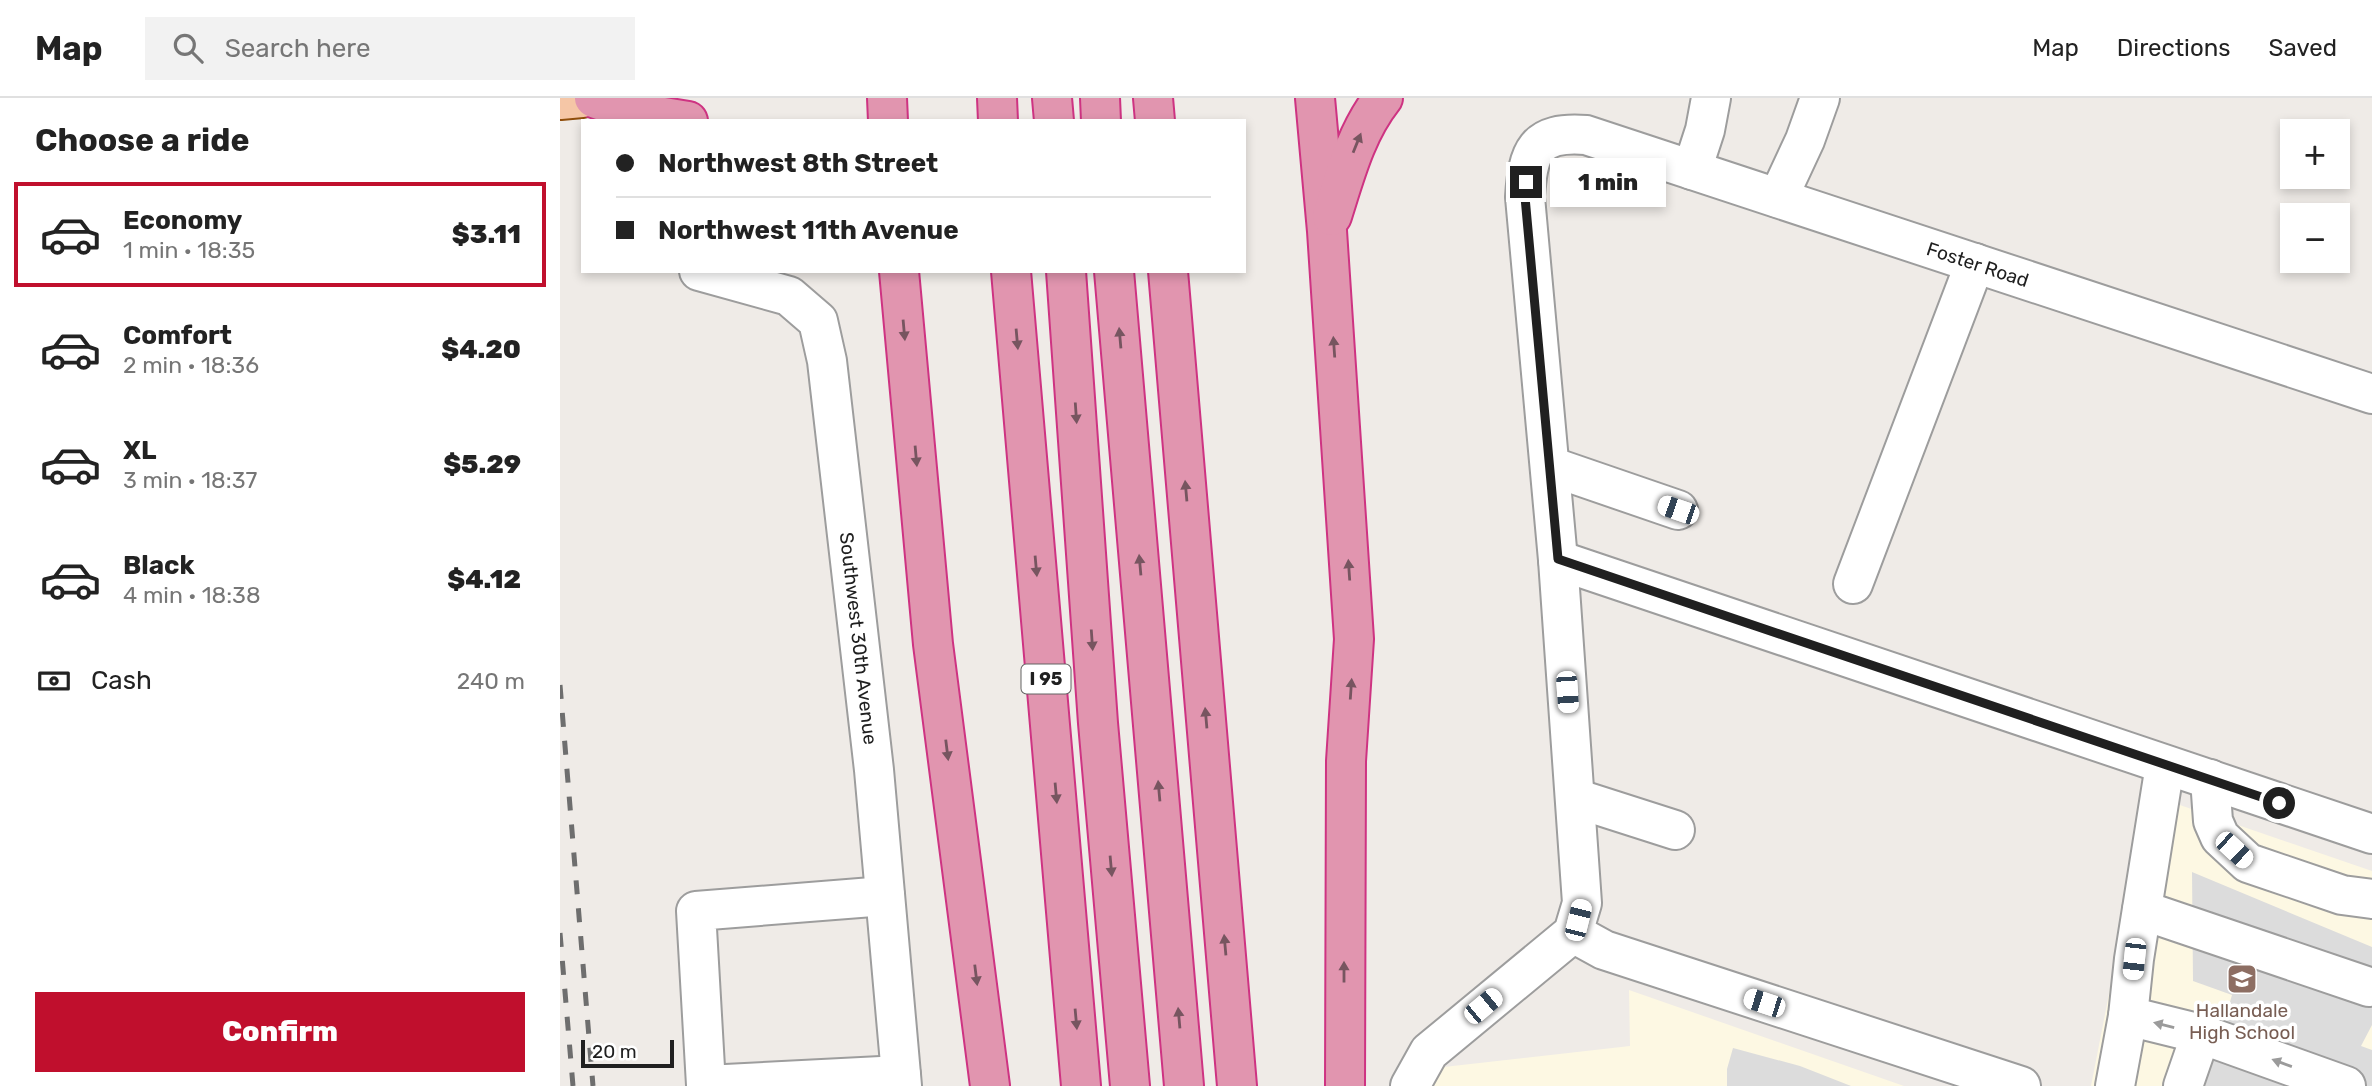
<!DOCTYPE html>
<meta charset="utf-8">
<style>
body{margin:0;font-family:Rubik,sans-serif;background:#f2f2f2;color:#222;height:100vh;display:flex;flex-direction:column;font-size:26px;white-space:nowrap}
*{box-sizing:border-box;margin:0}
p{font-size:23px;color:#767676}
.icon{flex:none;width:38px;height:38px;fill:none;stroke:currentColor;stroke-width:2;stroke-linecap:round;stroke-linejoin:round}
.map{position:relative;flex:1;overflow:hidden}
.panel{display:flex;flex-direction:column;background:#fff;width:560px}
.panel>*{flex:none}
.hud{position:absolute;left:21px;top:21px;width:665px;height:154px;border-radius:0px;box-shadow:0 4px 10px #0003;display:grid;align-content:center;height:154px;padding:0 35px;background:#fff}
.fabs{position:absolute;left:1720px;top:21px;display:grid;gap:14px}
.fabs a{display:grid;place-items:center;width:70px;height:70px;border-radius:0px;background:#fff;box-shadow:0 4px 10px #0003;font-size:35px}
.scale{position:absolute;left:21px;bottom:18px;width:93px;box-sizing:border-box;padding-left:7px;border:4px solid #202020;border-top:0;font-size:19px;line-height:24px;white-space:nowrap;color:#202020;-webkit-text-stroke:5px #fff;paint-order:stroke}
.end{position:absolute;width:32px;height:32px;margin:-16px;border:9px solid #202020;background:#fff;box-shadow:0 0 0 4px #fff}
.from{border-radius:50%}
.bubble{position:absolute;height:49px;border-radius:0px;background:#fff;box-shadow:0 4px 10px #0003;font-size:23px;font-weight:800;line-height:49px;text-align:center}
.car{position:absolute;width:21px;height:42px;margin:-21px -10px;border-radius:9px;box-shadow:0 0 5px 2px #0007;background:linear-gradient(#fff 24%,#345 0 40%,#fff 0 76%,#345 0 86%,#fff 0)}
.hud b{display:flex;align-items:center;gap:24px;height:66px;font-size:26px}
.hud b+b{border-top:2px solid #e0e0e0}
.hud i{width:18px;height:18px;background:#222}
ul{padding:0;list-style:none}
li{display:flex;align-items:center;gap:21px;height:105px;margin:0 14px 10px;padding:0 21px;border:4px solid transparent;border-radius:0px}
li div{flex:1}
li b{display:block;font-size:26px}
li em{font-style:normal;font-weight:800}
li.active{border-color:#c00f2d}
li>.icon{width:63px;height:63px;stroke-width:1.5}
h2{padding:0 35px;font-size:32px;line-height:84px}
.pay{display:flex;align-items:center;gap:18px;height:77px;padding:0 35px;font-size:26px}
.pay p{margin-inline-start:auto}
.button{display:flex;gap:14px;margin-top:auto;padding:14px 35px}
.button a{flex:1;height:80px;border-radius:0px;background:#c00f2d;color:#fff;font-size:28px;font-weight:800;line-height:80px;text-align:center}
header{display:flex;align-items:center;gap:42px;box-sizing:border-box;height:98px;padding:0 35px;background:#fff;border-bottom:2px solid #e0e0e0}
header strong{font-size:33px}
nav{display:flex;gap:38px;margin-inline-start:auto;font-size:24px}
.search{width:490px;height:63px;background:#f2f2f2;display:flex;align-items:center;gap:18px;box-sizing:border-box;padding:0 24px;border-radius:0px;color:#767676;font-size:26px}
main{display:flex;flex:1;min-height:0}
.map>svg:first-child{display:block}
.education{fill:#fdf8e3}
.parking{fill:#dcdcdc}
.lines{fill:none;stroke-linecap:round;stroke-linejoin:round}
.minor-casing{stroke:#9d9d9d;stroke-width:42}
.major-casing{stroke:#904e0b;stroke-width:42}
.highway-casing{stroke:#ce3382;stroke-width:42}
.minor{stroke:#fff;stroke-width:38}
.major{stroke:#f5c6a6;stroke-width:38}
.highway{stroke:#e195af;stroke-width:38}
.rail{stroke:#6e6e6e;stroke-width:5;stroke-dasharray:14 14;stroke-linecap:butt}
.oneway{fill:#775560}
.oneway2{fill:#9b9b9b}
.route{stroke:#202020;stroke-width:9}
.labels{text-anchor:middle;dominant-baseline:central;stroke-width:7;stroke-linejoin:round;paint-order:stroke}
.shield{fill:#fff;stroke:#636363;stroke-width:2}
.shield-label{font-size:18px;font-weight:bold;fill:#202020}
.street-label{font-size:19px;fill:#202020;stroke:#fff}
.education-label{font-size:19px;fill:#785e54;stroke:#fff}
</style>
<header>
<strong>Map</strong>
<div class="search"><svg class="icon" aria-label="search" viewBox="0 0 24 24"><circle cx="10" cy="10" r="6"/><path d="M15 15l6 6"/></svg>Search here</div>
<nav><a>Map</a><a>Directions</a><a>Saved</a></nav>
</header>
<main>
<section class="panel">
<h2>Choose a ride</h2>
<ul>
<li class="active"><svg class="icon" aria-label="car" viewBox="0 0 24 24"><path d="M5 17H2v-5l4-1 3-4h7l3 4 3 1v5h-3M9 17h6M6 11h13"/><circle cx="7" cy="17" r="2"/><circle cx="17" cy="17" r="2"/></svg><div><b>Economy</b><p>1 min · 18:35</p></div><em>$3.11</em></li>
<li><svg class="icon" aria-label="car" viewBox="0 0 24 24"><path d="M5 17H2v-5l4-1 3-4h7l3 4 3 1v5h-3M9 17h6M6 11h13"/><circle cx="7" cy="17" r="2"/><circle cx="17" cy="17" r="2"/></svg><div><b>Comfort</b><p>2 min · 18:36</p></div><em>$4.20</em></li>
<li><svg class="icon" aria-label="car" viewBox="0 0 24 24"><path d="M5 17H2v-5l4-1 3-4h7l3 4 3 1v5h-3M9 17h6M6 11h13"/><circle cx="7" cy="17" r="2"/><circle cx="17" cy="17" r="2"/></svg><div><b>XL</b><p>3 min · 18:37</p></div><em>$5.29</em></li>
<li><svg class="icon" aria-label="car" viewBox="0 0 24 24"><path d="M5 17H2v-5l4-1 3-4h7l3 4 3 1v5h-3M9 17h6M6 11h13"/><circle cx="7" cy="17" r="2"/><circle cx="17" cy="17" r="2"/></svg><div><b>Black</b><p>4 min · 18:38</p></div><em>$4.12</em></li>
</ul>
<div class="pay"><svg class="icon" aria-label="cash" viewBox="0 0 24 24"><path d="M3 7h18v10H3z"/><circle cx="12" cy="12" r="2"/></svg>Cash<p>240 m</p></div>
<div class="button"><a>Confirm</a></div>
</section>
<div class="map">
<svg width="1812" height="988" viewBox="0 0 1812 988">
<rect width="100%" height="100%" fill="#efebe7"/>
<g class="education">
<path d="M1588 696 1812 773V988H1531Z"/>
<path d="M1069 892 1344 988H870L875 970 1070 948Z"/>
</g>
<g class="parking">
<path d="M1632 774 1812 849V927L1801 948 1812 952V988H1645L1672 897 1633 883Z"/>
<path d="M1173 950 1240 968 1291 988H1167V971Z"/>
</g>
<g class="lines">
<g class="minor-casing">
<g id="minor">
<path d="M1132 72 1145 32 1151 0"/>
<path d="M1218 100 1245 42 1260 0"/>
<path id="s1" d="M139 173 229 198 258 223 267 263 314 672 342 988"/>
<path d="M990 368 1118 412"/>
<path d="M998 462 1812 736"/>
<path d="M1293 486 1415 165"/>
<path d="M1650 681 1653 723 1660 739 1688 765 1782 797 1812 801"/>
<path d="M1015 700 1115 732"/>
<path d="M325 798 136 813 146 987 341 977"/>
<path d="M1582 812 1809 889"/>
<path d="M1013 835 1044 852 1461 988"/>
<path d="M1568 918 1641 936 1786 988"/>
<path id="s2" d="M850 988 869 954 1013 835 1022 805 998 462 965 99C968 54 974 33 1026 37L1812 296"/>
<path d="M1555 988 1568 918 1574 861 1605 667"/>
<path d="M1623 988 1641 936"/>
</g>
</g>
<g class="major-casing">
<path id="major" d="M0 2 22 0"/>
</g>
<g class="highway-casing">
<g id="highway">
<path d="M34 0 73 14 128 23"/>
<path d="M327 0 328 23"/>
<path d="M437 0 438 23"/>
<path d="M492 0 494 23"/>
<path d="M540 0 541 23"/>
<path d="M593 0 595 23"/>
<path d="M755 0 767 133 794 541 786 663 785 988"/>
<path d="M772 118C785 77 796 34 823 0"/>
<path d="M339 173 373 546 430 988"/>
<path d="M451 173 521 988"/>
<path d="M506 173 538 625 570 988"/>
<path d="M554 173 624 988"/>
<path d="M608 173 677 988"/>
</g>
</g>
<use href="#minor" class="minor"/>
<use href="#major" class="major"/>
<use href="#highway" class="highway"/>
<g class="rail">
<path d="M0 587 33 988"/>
<path d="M0 835 13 988"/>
</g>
</g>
<defs><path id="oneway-solid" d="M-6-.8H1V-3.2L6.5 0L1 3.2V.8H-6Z" transform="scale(1.75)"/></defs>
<g class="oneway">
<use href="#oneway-solid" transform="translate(797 45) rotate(-68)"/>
<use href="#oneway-solid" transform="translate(344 232) rotate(85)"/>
<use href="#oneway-solid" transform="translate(560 240) rotate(-95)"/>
<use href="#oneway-solid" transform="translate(457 241) rotate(85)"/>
<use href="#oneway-solid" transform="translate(774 249) rotate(-94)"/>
<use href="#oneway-solid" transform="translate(516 315) rotate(86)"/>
<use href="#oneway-solid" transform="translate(356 358) rotate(85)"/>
<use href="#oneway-solid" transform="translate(626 393) rotate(-95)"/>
<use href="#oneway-solid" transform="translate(580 467) rotate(-95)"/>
<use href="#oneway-solid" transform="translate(476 468) rotate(85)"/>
<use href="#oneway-solid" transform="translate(789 472) rotate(-94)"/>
<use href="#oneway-solid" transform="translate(532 542) rotate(86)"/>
<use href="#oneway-solid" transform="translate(791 591) rotate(-86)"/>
<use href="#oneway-solid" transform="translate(646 620) rotate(-95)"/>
<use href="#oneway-solid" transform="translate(387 652) rotate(83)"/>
<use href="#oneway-solid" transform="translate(599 693) rotate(-95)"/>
<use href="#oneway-solid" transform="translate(496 695) rotate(85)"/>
<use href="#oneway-solid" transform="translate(551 768) rotate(85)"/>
<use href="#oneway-solid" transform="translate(665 847) rotate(-95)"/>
<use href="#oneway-solid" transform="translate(784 874) rotate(-90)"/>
<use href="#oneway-solid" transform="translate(416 877) rotate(83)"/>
<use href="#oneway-solid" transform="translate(619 920) rotate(-95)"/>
<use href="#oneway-solid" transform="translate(516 921) rotate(85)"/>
</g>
<g class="oneway2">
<use href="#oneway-solid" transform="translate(1604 927) rotate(-166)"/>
<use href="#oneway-solid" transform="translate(1722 965) rotate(-160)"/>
</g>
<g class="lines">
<path class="route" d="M966 84 965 99 998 461 1719 705"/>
</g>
<defs>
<g id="school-square" transform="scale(1.575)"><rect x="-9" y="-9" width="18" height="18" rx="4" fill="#8d6e63" stroke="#fff"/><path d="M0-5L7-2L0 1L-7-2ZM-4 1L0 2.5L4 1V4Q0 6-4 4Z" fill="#fff"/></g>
</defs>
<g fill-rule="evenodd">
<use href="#school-square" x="1682" y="881"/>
</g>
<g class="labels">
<rect class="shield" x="461.5" y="566.5" width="49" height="29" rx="5"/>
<g class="shield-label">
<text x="486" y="581">I 95</text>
</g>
<g class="street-label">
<text stroke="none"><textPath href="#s2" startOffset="1482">Foster Road</textPath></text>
<text stroke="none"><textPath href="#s1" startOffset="452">Southwest 30th Avenue</textPath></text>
</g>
<g class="education-label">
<text x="1682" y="912">Hallandale<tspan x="1682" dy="22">High School</tspan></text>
</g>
</g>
</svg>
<div class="fabs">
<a>+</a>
<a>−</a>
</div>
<div class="scale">20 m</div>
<i class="end from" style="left:1719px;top:705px"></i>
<i class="end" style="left:966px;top:84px"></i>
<div class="bubble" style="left:990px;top:60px;width:116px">1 min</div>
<i class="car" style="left:1118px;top:412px;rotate:289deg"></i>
<i class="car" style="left:1007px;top:594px;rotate:176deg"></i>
<i class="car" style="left:1674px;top:752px;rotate:133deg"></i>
<i class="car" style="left:1018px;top:822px;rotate:14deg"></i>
<i class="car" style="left:1574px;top:861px;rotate:186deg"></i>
<i class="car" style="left:1204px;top:905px;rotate:288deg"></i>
<i class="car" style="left:923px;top:908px;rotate:50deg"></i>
<div class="hud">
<b><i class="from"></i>Northwest 8th Street</b>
<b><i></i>Northwest 11th Avenue</b>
</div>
</div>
</main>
